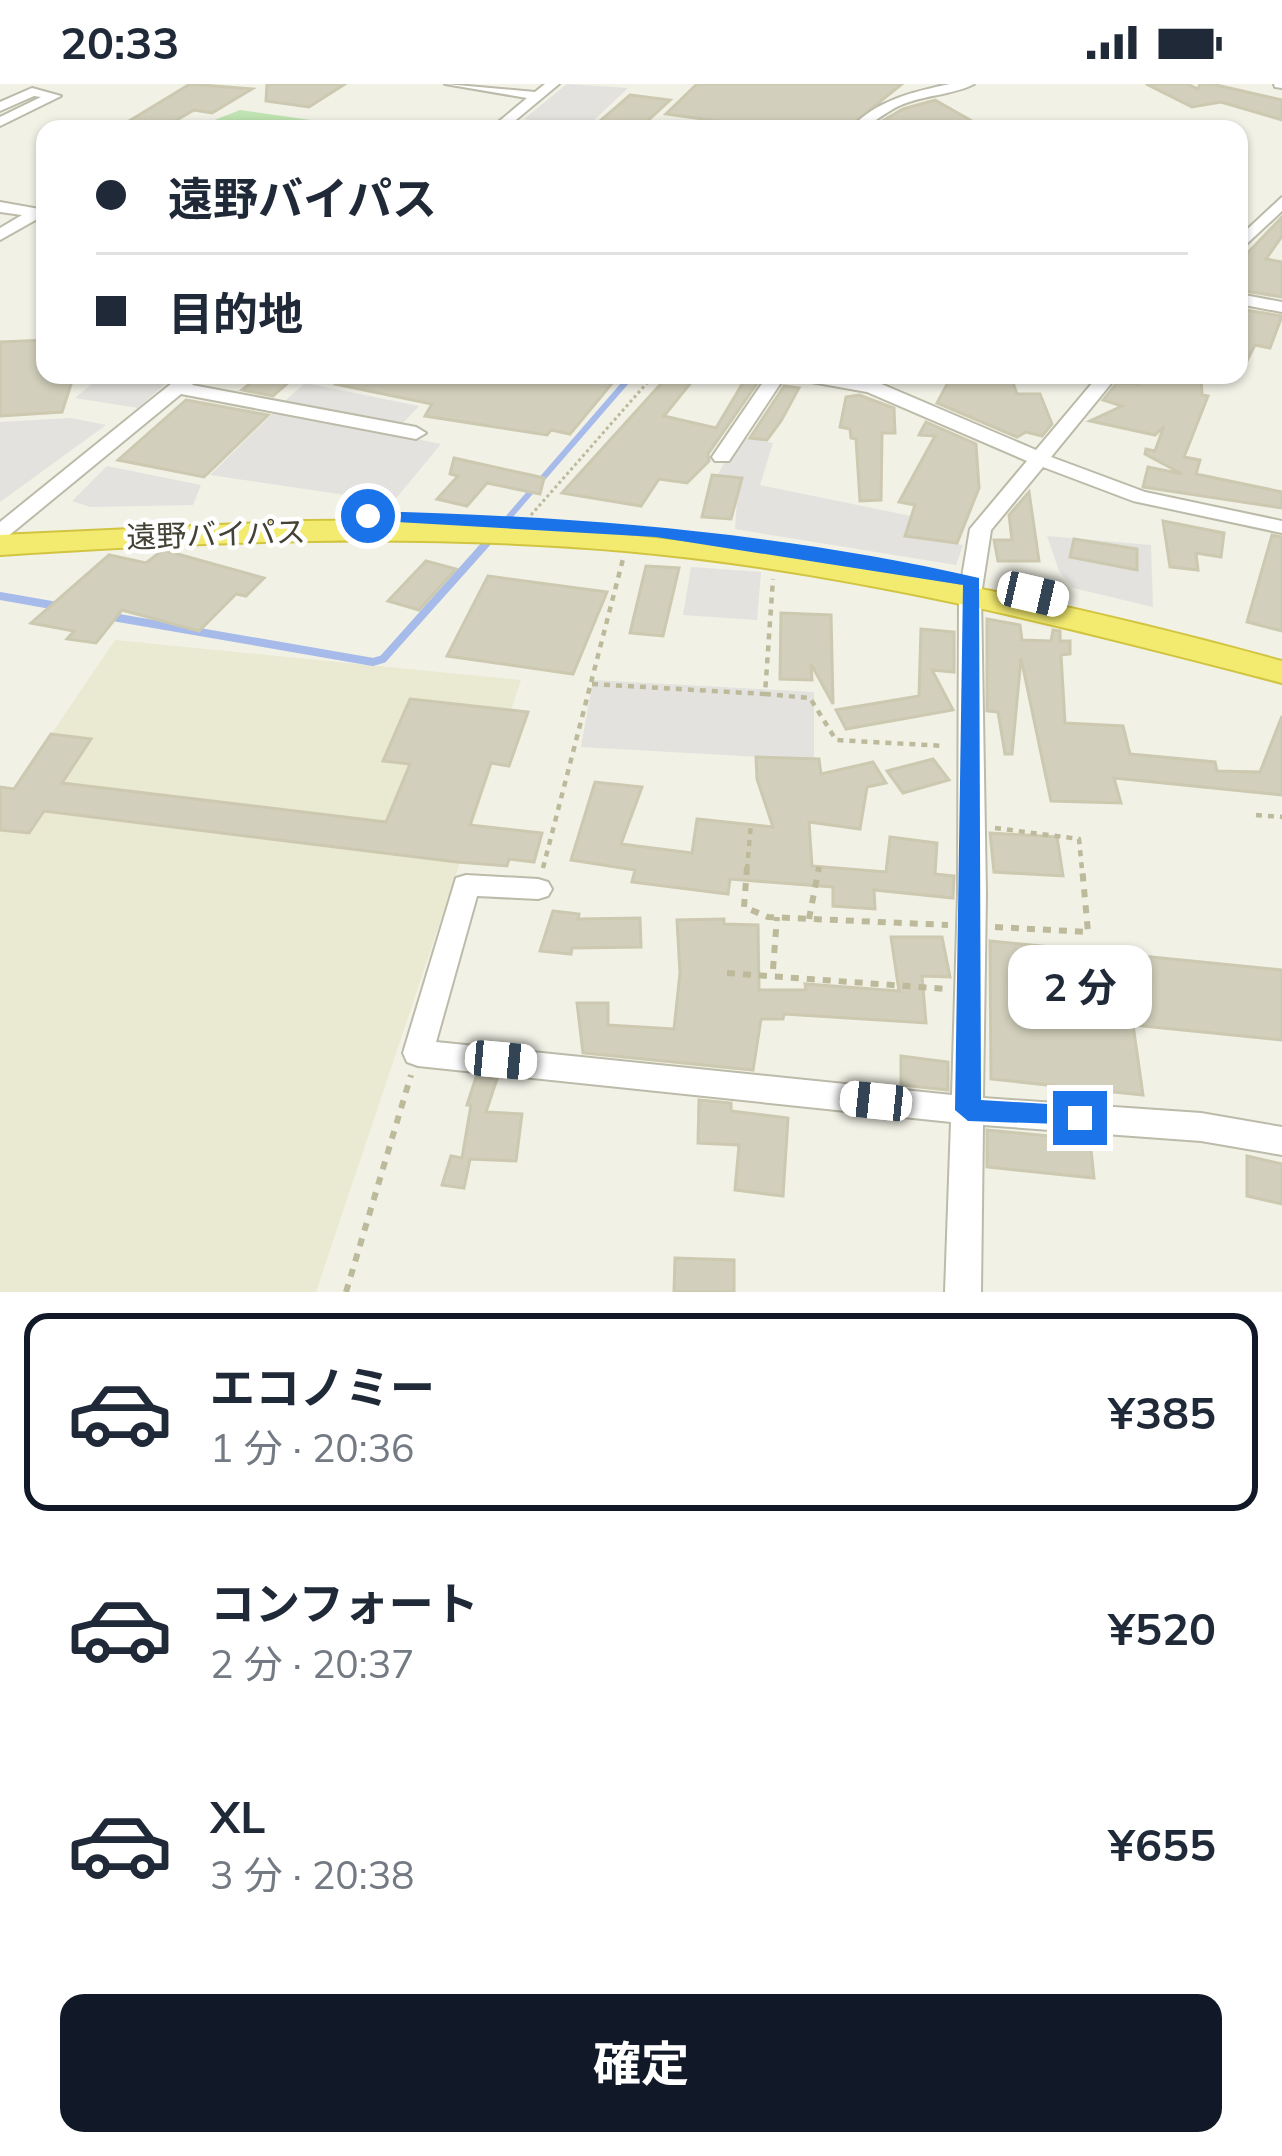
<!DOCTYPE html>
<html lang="ja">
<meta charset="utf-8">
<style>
body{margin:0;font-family:Mulish,"Noto Sans JP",sans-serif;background:#f2f2f3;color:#1f2937;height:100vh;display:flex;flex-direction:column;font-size:45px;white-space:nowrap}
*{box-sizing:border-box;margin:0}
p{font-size:39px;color:#747a83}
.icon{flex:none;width:66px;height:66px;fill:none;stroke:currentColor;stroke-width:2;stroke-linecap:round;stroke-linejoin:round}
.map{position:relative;height:1208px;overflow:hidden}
.panel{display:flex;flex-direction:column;background:#fff;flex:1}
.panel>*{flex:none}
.top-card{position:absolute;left:36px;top:36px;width:1212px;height:264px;border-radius:24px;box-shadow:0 3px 9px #0004;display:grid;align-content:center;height:264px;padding:0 60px;background:#fff}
.end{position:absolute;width:54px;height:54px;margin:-27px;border:15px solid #1a73e8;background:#fff;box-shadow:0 0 0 6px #fff}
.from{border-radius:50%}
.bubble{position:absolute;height:84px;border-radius:24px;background:#fff;box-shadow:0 3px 9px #0004;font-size:39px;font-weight:700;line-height:84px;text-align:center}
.car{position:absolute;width:36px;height:72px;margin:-36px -18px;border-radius:15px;box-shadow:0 0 9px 3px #0007;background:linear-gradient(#fff 24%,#345 0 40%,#fff 0 76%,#345 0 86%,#fff 0)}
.top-card b{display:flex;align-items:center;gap:42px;height:114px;font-size:45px}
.top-card b+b{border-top:3px solid #e0e1e3}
.top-card i{width:30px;height:30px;background:#1f2937}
ul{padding:21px 0 0;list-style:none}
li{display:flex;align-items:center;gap:36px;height:198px;margin:0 24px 18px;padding:0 36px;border:6px solid transparent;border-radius:24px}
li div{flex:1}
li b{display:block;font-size:45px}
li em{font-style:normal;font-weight:700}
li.on{border-color:#111827}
li>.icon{width:108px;height:108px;stroke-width:1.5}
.cta{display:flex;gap:24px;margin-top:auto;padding:24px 60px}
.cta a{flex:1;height:138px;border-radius:24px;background:#111827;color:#fff;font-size:48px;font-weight:700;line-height:138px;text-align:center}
.status{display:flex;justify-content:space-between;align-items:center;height:84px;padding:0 60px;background:#fff;direction:ltr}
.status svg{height:33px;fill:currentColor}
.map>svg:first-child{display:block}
.education{fill:#eae9d1}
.green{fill:#bfe3b1}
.parking{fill:#e3e2de}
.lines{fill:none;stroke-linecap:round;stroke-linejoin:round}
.stream-far2{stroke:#a6bbea;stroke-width:4.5}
.stream-far1{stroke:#a6bbea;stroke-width:6}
.stream{stroke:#a6bbea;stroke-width:8}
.building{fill:#d2d0bc;stroke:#ccc9b0;stroke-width:3}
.minor-casing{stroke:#bcbba9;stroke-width:4}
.highway-casing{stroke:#d1c440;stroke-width:4}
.path-far2{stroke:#bdba9b;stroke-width:3;stroke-dasharray:3 3;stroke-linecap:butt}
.path-far1{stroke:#bdba9b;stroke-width:4.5;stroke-dasharray:6 6;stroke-linecap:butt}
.path{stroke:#bdba9b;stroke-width:6;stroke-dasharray:8 8;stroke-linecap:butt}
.minor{fill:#fff;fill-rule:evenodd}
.highway{fill:#f3eb70;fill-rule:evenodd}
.route{fill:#1a73e8}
.labels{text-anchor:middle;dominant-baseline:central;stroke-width:9;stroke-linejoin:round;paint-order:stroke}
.street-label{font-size:30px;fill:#444236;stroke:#fff}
</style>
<div class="status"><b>20:33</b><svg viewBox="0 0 49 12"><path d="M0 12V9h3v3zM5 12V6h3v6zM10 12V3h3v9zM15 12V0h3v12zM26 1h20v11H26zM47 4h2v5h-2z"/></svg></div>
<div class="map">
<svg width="1282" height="1208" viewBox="0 0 1282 1208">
<rect width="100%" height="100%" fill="#f1f1e6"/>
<path class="education" d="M115 556 521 596 316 1208H0V726Z"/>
<path class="green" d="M240 26 360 43 192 45Z"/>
<g class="parking">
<path d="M567 0 628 4 592 38 637 45H590L524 35Z"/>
<path d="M102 291H175L138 324 75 314Z"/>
<path d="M305 299 419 322 401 341 285 317Z"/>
<path d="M275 327 441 360 393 418 210 391Z"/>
<path d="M71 334 106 341 0 418V338Z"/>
<path d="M739 353 773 359 760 401 911 432 905 452 963 461 956 481 735 445 738 401 714 397Z"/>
<path d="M107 382 201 401 193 421 90 423 72 417Z"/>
<path d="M1047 452 1151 461 1153 523 1073 504 1059 487Z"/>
<path d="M691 483 761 488 757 536 683 531Z"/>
<path d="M593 596 814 608V676L581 663Z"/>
</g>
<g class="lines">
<path class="stream-far2" d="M850 45 870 25 946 0"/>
<path class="stream-far1" d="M489 456 632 291"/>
<g class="stream">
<path d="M0 512 57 522"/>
<path d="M107 532 373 578 383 575 492 453"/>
</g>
</g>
<g class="building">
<path d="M190 0 252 5 212 29 194 26 161 45H116Z"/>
<path d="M267 0H345L309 23 266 17Z"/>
<path d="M697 0H902L846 45H776L666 30Z"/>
<path d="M1146 0H1187L1198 5 1200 0H1212L1282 16V36L1221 18 1192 23Z"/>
<path d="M630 11 670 16 641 43 600 37Z"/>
<path d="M935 16 986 45 922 38 911 45H869L903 25Z"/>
<path d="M1282 133V152L1266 175 1282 178V213L1239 206V178Z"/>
<path d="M1239 225 1282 232 1270 264 1255 261 1239 292Z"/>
<path d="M45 256V291H74L62 328 0 332V258Z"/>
<path d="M260 291H297L273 312 242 306Z"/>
<path d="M335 291H478L499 295 503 291H619L570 350 551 346 547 351 425 332 432 320 335 300Z"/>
<path d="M669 291H697L664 332 716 344 744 297 758 298 708 370 709 377 687 399 659 395 641 422 562 409Z"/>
<path d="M952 291 1012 296 1017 310H1040L1052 340 1042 352 1026 348 1017 353 937 319Z"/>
<path d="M1144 291H1201L1202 311 1208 312 1184 373 1200 376 1196 390 1282 408V424L1143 403 1148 383 1182 390 1145 370 1146 365 1155 367 1164 342 1155 351 1090 337 1122 322 1103 316 1117 299 1139 300Z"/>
<path d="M784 302 799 304 781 337 767 356 750 354Z"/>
<path d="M859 311 894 324 895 349H882L881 416 860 417 856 355 851 354 850 345 840 343 846 313Z"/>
<path d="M186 316 268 331 204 393 118 376Z"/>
<path d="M926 338 976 360 979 404 957 459 905 452 915 421 899 418 935 352 919 351Z"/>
<path d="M454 374 544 394 540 410 487 399 467 422 437 415 458 392 450 390Z"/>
<path d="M712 391 742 394 731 435 702 433Z"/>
<path d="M1029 408 1039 477H998L994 456H1012L1009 431Z"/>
<path d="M1163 437 1224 449 1221 473 1196 469 1198 486 1170 483Z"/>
<path d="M1272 451 1282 453V547L1247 538Z"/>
<path d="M1074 455 1137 465V486L1070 473Z"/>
<path d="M163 466 264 494 246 512 236 510 199 547 122 526 96 559 67 555 74 547 31 539 109 471 146 479Z"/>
<path d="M426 477 456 485 419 526 388 517Z"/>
<path d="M646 482 679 484 663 552 630 549Z"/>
<path d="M488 492 607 508 573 590 447 572Z"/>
<path d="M781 529 831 531 833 620 811 580 812 596 780 595Z"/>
<path d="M987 535 1020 541 1022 556 1051 557 1053 546 1060 547V557H1070V570L1061 571 1065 639 1123 642 1130 670 1215 678 1217 687 1260 688 1282 632V711L1114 694 1121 719 1051 717 1021 574 1012 670H1005L998 628 987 627Z"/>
<path d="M921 545 954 548V588L932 586 953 626 846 645 836 626 919 612Z"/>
<path d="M410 615 528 628 509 682 491 679 470 741 542 749 534 778 509 775 507 782 457 778 44 727 29 749 0 746V703L14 705 51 650 91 655 62 699 386 738 410 680 383 677Z"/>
<path d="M756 673 819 675 821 690 873 678 886 699 867 703 860 745 809 738 812 782 886 788 890 753 937 759 935 790 954 792 953 814 874 806 875 825 833 822V803L730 795 728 810 632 798 635 786 571 776 595 698 642 703 621 760 692 769 697 735 773 743 757 695Z"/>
<path d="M933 675 949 696 903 709 887 687Z"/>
<path d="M990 749 1057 753 1063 792 994 788Z"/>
<path d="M553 827 579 830 578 835 640 834 641 863 572 864 571 870 540 867Z"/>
<path d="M724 835V840L758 841 759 906H806L805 900 899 907 891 853H942L950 893 922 892 926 939 784 930 783 935H761L753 986 583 969 577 919H608V941L674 945 680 889 677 836Z"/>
<path d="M990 857 1282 886V956L1133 941 1143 1011 991 995Z"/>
<path d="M901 972 948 978V1006L901 1001Z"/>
<path d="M476 993 497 995 486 1028 522 1030 516 1077 470 1075 464 1104 442 1101 451 1072 462 1074 471 1021H467Z"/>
<path d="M699 1016 731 1019V1027L788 1034 783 1112 735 1106 739 1061 698 1059Z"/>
<path d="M987 1046 1090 1056 1094 1094 987 1083Z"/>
<path d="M1247 1072 1282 1080V1120L1247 1112Z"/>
<path d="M675 1174 734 1176V1208H674Z"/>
</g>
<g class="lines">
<g class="minor-casing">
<g id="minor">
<path d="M445 0 535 8 545 0H559L505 45H490L527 14Z"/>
<path d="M950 0H974C953 11 924 11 901 21 882 29 870 45 850 45 877 16 912 8 950 0Z"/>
<path d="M1274 0H1282V4L1275 3Z"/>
<path d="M32 4 61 12 0 42V33L41 13 34 12 0 27V18Z"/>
<path d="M1282 113V127L1239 167V153Z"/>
<path d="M0 118 45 126V136L39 134 0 156V144L22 131 0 128Z"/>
<path d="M1239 210 1282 218V228L1239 220Z"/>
<path d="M182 291H202L192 301 416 343 426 349 416 355 181 310 7 453 0 455V438Z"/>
<path d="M768 291H786L729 377H715L712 373Z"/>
<path d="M791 291H833L879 299 1036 366 1099 291H1118L1051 373 1145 408 1282 437V449L1133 417 1043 383 991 446 981 511 986 810 983 1014 1201 1029 1282 1043V1071L1201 1057 983 1041 981 1208H945L951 1038 418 982 407 978 403 969 456 794 466 791 538 795 548 798 552 805 548 812 538 815 477 812 436 958 952 1011 958 810 959 511 970 445 1027 377 867 308 800 296Z"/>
</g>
</g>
<g class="highway-casing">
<path id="highway" d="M306 437C639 433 961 489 1282 577V599C1065 542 849 487 625 467 416 449 209 457 0 471V451Z"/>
</g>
<path class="path-far2" d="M531 431 654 291"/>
<g class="path-far1">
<path d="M592 600 765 610 773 495"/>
<path d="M765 610 810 614 836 656 945 662"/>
<path d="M1256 731 1282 733"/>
<path d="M995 744 1079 755 1082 786"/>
<path d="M543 784 623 475"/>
<path d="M747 786 751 739"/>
</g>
<g class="path">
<path d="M747 783 744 823 768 833 948 841"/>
<path d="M809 835 819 783"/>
<path d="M995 843 1088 848 1082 783"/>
<path d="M773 885 777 833"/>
<path d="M727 889 947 905"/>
<path d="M346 1208 411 991"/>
</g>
<use href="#minor" class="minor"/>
<use href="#highway" class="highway"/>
</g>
<path class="route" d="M368 427C572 432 779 448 979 494L981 1016 1080 1022 1093 1034 1089 1041 968 1037 955 1026 963 501 656 453 362 436 359 432Z"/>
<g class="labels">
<g class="street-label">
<text transform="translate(216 450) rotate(-2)">遠野バイパス</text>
</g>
</g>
</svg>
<i class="end from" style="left:368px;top:432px"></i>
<i class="end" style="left:1080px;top:1034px"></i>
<div class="bubble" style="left:1008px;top:861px;width:144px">2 分</div>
<i class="car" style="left:1033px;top:510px;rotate:103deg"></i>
<i class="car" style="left:501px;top:976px;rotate:95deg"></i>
<i class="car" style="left:876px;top:1017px;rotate:276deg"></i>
<div class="top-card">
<b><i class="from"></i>遠野バイパス</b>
<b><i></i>目的地</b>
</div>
</div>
<section class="panel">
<ul>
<li class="on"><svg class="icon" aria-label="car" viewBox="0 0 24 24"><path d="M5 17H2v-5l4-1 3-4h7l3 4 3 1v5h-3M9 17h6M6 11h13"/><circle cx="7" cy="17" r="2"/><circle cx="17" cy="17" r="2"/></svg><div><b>エコノミー</b><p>1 分 · 20:36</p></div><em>¥385</em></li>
<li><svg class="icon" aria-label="car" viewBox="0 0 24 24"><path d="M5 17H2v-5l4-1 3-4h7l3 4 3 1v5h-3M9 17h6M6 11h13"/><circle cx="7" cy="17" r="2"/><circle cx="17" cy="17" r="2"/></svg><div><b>コンフォート</b><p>2 分 · 20:37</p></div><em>¥520</em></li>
<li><svg class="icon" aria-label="car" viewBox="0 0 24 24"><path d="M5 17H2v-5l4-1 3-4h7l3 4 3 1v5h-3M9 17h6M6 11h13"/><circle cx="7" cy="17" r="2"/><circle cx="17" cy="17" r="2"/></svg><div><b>XL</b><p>3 分 · 20:38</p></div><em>¥655</em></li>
</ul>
<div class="cta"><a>確定</a></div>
</section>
